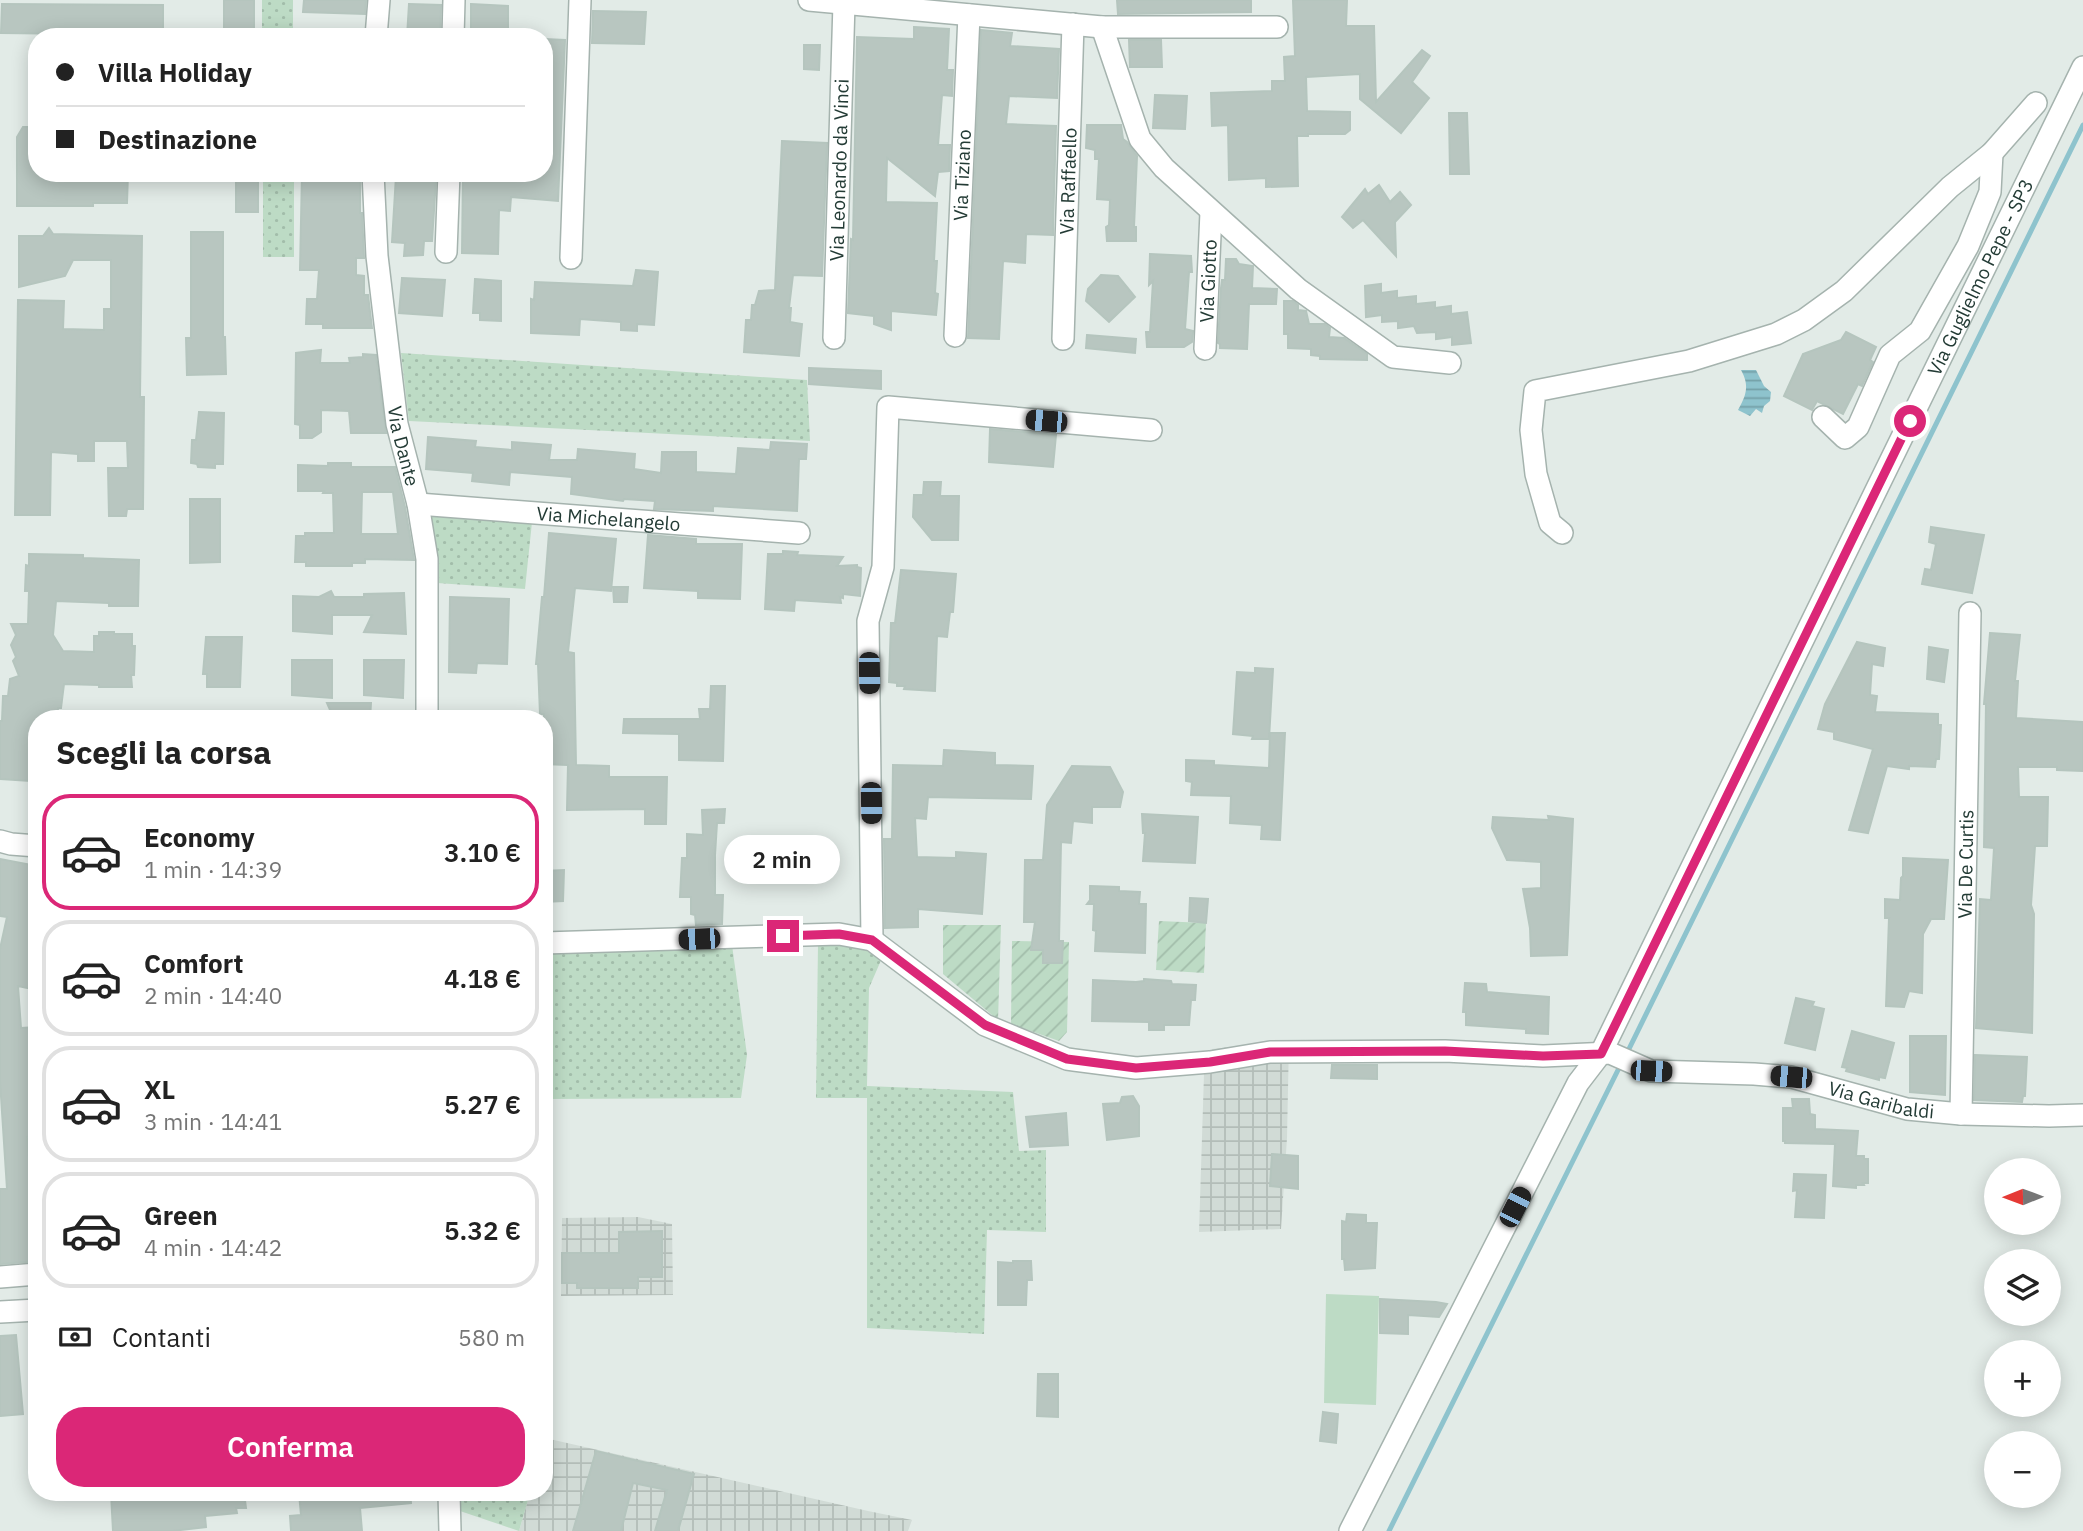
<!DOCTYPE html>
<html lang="it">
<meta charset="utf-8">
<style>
body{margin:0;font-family:"IBM Plex Sans",sans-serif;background:#f2f2f2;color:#222;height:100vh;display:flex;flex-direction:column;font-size:26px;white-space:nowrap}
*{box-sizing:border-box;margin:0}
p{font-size:23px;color:#767676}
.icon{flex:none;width:38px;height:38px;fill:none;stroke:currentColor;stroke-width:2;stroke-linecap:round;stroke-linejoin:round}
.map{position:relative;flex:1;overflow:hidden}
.side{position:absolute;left:28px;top:710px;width:525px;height:791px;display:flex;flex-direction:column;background:#fff;border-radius:28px;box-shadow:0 4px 18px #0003}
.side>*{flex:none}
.hud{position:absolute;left:28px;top:28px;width:525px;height:154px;border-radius:28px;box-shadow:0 4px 18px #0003;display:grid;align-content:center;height:154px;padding:0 28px;background:#fff}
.needle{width:46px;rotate:269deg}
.controls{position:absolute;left:1984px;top:1158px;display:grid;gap:14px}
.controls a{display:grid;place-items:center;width:77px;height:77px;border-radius:50%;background:#fff;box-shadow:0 4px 18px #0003;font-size:35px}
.end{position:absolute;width:32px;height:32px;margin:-16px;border:9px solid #db2777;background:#fff;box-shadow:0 0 0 4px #fff}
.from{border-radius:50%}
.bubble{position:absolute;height:49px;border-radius:24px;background:#fff;box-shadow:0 4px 18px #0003;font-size:23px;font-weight:600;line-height:49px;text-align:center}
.car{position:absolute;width:21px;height:42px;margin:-21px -10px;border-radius:9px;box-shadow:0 0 5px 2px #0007;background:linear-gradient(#222 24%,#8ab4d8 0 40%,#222 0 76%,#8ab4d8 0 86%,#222 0)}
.hud b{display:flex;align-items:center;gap:24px;height:66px;font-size:26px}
.hud b+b{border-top:2px solid #e0e0e0}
.hud i{width:18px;height:18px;background:#222}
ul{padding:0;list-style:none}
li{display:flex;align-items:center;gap:21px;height:116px;margin:0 14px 10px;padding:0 14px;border:4px solid #e0e0e0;border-radius:28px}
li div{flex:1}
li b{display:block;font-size:26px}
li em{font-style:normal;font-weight:600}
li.on{border-color:#db2777}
li>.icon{width:63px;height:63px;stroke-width:1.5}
h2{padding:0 28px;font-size:32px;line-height:84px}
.pay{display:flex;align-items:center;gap:18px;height:77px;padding:0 28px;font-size:26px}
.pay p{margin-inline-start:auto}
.button{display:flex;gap:14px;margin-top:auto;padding:14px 28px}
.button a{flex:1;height:80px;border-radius:28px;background:#db2777;color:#fff;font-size:28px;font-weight:600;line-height:80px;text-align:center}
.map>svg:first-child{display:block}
.industrial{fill:url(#industrial-grid)}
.grass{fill:url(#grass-dots)}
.garden{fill:url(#garden-furrows)}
.pitch{fill:#bddbc5}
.water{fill:url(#water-rules)}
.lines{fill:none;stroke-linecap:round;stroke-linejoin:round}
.stream{stroke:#8ec3cd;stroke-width:5}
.building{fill:#b8c6c0;stroke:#b5c5be;stroke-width:2;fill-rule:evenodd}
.minor-casing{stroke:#a5b3ae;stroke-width:24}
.minor{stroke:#fff;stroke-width:21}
.route{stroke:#db2777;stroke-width:9}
.labels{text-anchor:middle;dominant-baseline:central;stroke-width:5;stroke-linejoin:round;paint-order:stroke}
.street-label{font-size:19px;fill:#233b35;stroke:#f3f8f5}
</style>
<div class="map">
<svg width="2083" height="1531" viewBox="0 0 2083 1531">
<defs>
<pattern id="industrial-grid" width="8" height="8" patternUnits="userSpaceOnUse" patternTransform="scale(1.75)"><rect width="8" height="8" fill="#d1dbd6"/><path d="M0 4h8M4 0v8" fill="none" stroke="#b3bdb8"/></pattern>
<pattern id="grass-dots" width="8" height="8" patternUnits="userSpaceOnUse" patternTransform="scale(1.75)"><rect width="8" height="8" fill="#bddbc5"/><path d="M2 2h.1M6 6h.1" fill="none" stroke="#a2bdaa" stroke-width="1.8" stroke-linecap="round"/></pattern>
<pattern id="garden-furrows" width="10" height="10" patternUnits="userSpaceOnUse" patternTransform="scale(1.75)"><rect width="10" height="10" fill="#bddbc5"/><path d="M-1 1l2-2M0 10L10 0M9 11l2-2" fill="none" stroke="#a2bdaa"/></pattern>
<pattern id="water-rules" width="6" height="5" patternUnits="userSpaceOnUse" patternTransform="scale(1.75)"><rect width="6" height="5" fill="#8ec3cd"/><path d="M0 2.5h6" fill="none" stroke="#74a0a7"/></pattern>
</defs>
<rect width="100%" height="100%" fill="#e2ebe7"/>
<g class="industrial">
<path d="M1289 1041 1287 1138 1281 1229 1199 1232 1204 1074 1213 1071 1212 1049Z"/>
<path d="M638 1217 672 1224 673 1295 561 1296 562 1218Z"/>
<path d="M545 1438 868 1511 912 1520 908 1531H519L530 1493H544Z"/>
</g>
<g class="grass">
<rect x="262" y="0" width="31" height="37"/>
<rect x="263" y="173" width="31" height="84"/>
<path d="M401 353 807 380 810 441 409 421Z"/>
<path d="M428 515 532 522 525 589 437 583Z"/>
<path d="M818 944C840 944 864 944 882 958L869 988 867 1086 1013 1092 1019 1151 1046 1150V1232L987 1230 984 1334 867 1328V1098H816Z"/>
<path d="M732 945 747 1055 741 1098 547 1099 544 1024V952Z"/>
<path d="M460 1493H530L519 1531 460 1511Z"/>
</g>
<g class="garden">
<path d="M1159 921 1206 923 1204 973 1156 970Z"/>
<path d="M943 925H1001L998 1020 943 974Z"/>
<path d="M1012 941 1069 942 1067 1032 1059 1041 1011 1024Z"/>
</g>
<path class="pitch" d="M1326 1294 1379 1296 1376 1405 1324 1403Z"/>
<path class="water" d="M1741 370H1756L1764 386 1771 392 1770 401 1764 406 1762 413 1756 409 1750 416 1738 410C1746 396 1750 386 1741 370Z"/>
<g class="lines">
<g class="stream">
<path d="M1626 1055 2083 125"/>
<path d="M1389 1531 1621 1064"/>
</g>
</g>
<g class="building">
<rect x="224" y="0" width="30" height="37"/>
<path d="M304 0H366L365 14 303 12Z"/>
<path d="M1117 0H1251V12L1118 14Z"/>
<path d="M1293 0H1347L1346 26H1374L1376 102 1422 50 1430 56 1412 82 1429 98 1401 133 1360 99V74L1306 77 1307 111 1350 112V130L1345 134H1308V136H1297L1298 186 1266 187V178L1229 180 1228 125 1212 126 1211 93 1272 91V81H1285L1284 57 1295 56Z"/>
<path d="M2 4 163 5V35L1 33Z"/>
<path d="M409 4 441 5 440 37H407Z"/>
<path d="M471 4 508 6V37H471Z"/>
<path d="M593 11 646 12 644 44 592 43Z"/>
<path d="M914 27 949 29 947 70H953L952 96 942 95 938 145H950L949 171 938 172 935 196 887 158 886 202 937 203 934 261H937L935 293 938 294 936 315 891 311V330L874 324V316L848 313 851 239 853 240 857 37 914 39Z"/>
<path d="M981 30 1012 33 1010 46 1059 49 1057 98 1009 96 1006 124 1056 126 1053 226V235L1026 234 1025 263 1003 261 999 339 968 338Z"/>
<path d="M544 39 565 40 558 201 511 197 510 211 499 210 498 254 462 253 463 173H544Z"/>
<path d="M1129 40H1161L1162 67H1130Z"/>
<path d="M804 45H820L819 70 804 69Z"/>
<path d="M1155 95 1187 96 1185 129 1153 128Z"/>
<path d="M1449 113H1467L1469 174H1450Z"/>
<path d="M1087 125H1121L1123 139 1127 142 1137 156 1134 227H1136V241H1107L1106 227 1109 225 1110 200 1097 199 1099 159H1095V150L1086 148Z"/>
<path d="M23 127H37V173H128L127 203H93V206H17V137Z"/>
<path d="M782 141 827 143 822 276 793 275 789 308H791L790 322 802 324 799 356 744 352 746 320H751L752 305H755L759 291 775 290Z"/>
<rect x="236" y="173" width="22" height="39"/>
<path d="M302 173H360V213H362L364 258H356V275L364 276V295H368L372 328H323V324H306L307 299H317L319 270H300Z"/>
<path d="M396 176H418L417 179 436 180 432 241H424L423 255 404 256 405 243 392 242Z"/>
<path d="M1379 185 1390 202 1400 192 1411 205 1395 222 1396 256 1363 220 1353 228 1342 217 1365 189 1368 194Z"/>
<path d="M49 228 53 234 142 236 140 397H144L143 509H127L126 516H109L108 468H128L127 441H94V461H78V454L51 452 50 515H15L18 300 64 301 63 329 104 330V309H111V260H73L65 276 19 287V236H43Z"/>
<path d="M191 232H223V337H225L226 374 187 375 186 338H191Z"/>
<path d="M1150 254 1191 256 1192 272H1189L1185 329 1193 331 1192 342 1184 347H1147L1146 332H1150L1153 281 1149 285Z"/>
<path d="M1226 259H1236L1239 264 1253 266 1252 288 1277 289 1276 304H1249L1247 349 1220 348V344L1218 343 1221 288 1222 280H1225Z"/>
<path d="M636 270 658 272 654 325 637 324V331L621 330V322L580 319 579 335 531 333V299L534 300 535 282 633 286Z"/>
<path d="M1101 275 1118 276 1135 297 1109 322 1086 301 1088 289Z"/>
<path d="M402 278 445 280 442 316 399 313Z"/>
<path d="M475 279 501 281V321L480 320V313H473Z"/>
<path d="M1381 284V293L1397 291V298L1416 296V304L1435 302V308L1451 306V314L1467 312 1471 343 1452 345V337L1436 339V332L1417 333 1414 326 1398 328V321L1382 322V315L1366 317 1365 286Z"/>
<path d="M1284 301H1293L1298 305V310L1306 311 1309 324H1325L1330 328 1329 337 1344 338 1367 354V360L1320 359V356L1311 355V349L1288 348V334H1284Z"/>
<path d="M1846 332 1876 347 1870 360 1873 362 1862 386 1858 384 1843 414 1817 401 1812 410 1784 396 1803 354 1841 340Z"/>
<path d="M1087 335 1136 339 1135 353 1086 348Z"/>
<path d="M321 350 320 363H350L349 358 363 357V354L376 355 386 433H351L349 411 321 410V432L312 438H300V425L295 424 296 353Z"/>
<path d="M809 368 881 371V389L809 384Z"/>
<path d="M199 412 224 413 223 464H215V468L198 467 197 464 191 463 192 440H196Z"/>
<path d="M990 429 1056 435 1053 467 989 462Z"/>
<path d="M428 437 476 441 475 447 512 450V442L551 445 549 460H577L578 449 635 454 634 469 661 473 662 452H696V472L736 474 738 448 770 450 771 442 807 444 806 459H799L797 511 713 506V511L654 509 655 501 624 499 623 501 571 494 572 477 510 472 509 485 472 481 473 473 426 469Z"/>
<path d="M328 463H351V467H395L405 507 414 560 365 559V563H352V566H306V562H295L296 536H305V533H334L333 493H323L324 491H298V465L328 466ZM362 492H393L398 534H361Z"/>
<path d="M924 482H941L940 496H959L958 540H932L913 517 914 495H923Z"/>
<path d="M190 499H220V562L190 563Z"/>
<path d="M1931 527 1984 535 1972 593 1922 584 1925 569 1931 570 1936 544 1929 542Z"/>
<path d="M549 533 616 539 611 591 575 588 568 652 574 653 576 765 609 766V777H667L666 824H645V809L567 810 568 765 544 764V714H540L538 664H536L542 597H544Z"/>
<path d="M648 535 696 539V544H742L740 599 698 598V591L644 588Z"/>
<path d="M783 551 798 552 797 555 843 557 837 566 857 565V567L861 568 860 596 843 594V598L840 597 841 603 795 600 794 611 765 609 768 554H783Z"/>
<path d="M29 554 83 555V558L139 560 138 606H109V603L56 601 53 635 63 651 94 652V636H99V632H114V634H132V646H135L134 675H131L132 687H99V685L64 684 61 708H58L57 719H37V780L31 781 0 779V721H2L3 696H8L10 679 19 676 13 661 16 657 11 645 16 635 11 624H28L29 591H25L26 565 29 566Z"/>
<path d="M901 570 956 574 953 612H950L947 637 937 636 935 691 904 689 905 686H897V683L889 682 891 623H895Z"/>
<path d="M613 587H628L627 602H614Z"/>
<path d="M331 591 334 597H364V594L404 593 406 634 364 632 372 615H332V634L293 631V596L319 597Z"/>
<path d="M450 597 509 599 507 664 477 663 476 673 449 672Z"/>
<path d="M1990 633 2020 635 2015 681H2018L2016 718 2083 722V771L2057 770V767H2018L2019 797H2048L2047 846H2035L2031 905 2034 914 2032 1033 1976 1028 1980 899 1991 900 1994 848 1984 847 1986 704H1984Z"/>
<path d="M206 637H242L240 687H207V674H203Z"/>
<path d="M1857 642 1885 648 1883 666 1872 664 1870 695 1877 696 1875 712 1938 714V725H1941L1939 759H1936L1935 767 1909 766V769L1887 766 1868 833 1849 830 1873 749 1834 739V732L1818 729 1825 704Z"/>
<path d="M1929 647 1948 650 1944 682 1927 679Z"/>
<path d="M292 660H332V698L292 695Z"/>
<path d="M364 660H404L403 698 364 695Z"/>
<path d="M1255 668 1273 669 1269 739H1252L1253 736 1233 734 1237 672 1255 673Z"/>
<path d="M711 686H725L723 761 679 760V734L623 733 624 719H700L699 709H710Z"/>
<path d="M327 703H371L370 719H334Z"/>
<path d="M1270 733H1285L1280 840 1261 839 1262 825 1230 823 1231 796 1191 795 1192 782 1186 781V760L1214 761V765L1269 768Z"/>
<path d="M944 750 995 753V765L1033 766 1031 799 928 797 926 819 915 818 917 857 956 858V852L986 854 982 914 918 909V927L885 928 884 839H892L893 765 943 766Z"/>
<path d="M1072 766 1110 767 1123 792 1120 807H1092V823L1073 821 1071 843 1061 842 1059 941H1063L1062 963H1043V950H1031L1035 922H1024L1025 860H1043L1047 805Z"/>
<path d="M725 809 724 823H717L715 855V895H723L722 924 696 925 695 915 691 914V897H680L682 858H687V834L703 835 702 810Z"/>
<path d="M1142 814 1198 817 1195 863 1143 861 1145 833H1143Z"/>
<path d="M1548 816 1573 819 1567 955 1531 956 1530 928 1523 889 1541 888V862L1507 860 1492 828 1493 817 1549 820Z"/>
<path d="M1903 858 1948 860 1944 919H1931L1923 934 1922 993 1909 991 1904 1007 1886 1006 1889 918H1885V899L1900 900 1901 878 1903 876Z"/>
<path d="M0 859 37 866V990L18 986 21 1028 36 1027 37 1136 27 1137 32 1187 37 1186V1261L0 1264V1189H7L0 1081V949L7 917 0 916Z"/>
<path d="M564 870 563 901 544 902V871Z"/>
<path d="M1090 886 1119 887V891L1140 892 1139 904H1146L1145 953 1095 951 1096 931 1093 930 1094 904H1087L1090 900Z"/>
<path d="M1190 898 1208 899 1206 923 1189 921Z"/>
<path d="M1144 979 1171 981 1172 984 1196 985 1195 1000H1191L1189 1025H1164V1030H1149V1022L1092 1021 1093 980 1136 982 1144 981Z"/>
<path d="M1465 983 1486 984 1487 992 1549 997 1548 1034 1526 1033V1029L1466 1025V1012H1463Z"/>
<path d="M1796 998 1814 1002 1812 1006 1824 1009 1815 1050 1785 1043Z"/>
<path d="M1852 1031 1894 1043 1885 1078 1879 1077V1080L1846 1071 1847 1068 1842 1067Z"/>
<path d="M1910 1036H1946L1945 1095 1910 1092Z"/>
<path d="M1975 1055 2027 1057 2025 1096H2023L2022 1102 1974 1100Z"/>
<path d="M1332 1065H1377V1079L1331 1078Z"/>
<path d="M1133 1096 1139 1106V1136L1107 1140 1103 1104 1120 1103 1122 1097Z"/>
<path d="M1792 1099H1809L1810 1114 1815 1115V1129L1858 1131 1856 1156H1864V1159H1868V1183H1863L1864 1185H1856V1188L1833 1186 1835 1144 1785 1143V1141H1783V1108H1793Z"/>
<path d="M1066 1113 1068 1145 1030 1147 1026 1117Z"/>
<path d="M1272 1154 1298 1156V1189L1270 1186Z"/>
<path d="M1794 1174 1826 1175 1824 1218 1795 1217 1797 1190 1793 1191Z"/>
<path d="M1347 1214 1366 1215V1223H1377L1375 1268 1345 1270 1344 1259H1342V1221L1346 1222Z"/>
<path d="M662 1231V1277H638V1288H577V1283H562V1253H619V1232Z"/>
<path d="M1013 1261H1031L1032 1280H1027L1026 1305H998V1262L1013 1263Z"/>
<path d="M1380 1299 1436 1302 1447 1304 1439 1317 1408 1315V1334L1380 1333Z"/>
<path d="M16 1335 23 1414 0 1416V1336Z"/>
<path d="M1038 1374H1058V1417L1037 1416Z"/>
<path d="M1323 1412 1338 1414 1336 1443 1320 1441Z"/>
<path d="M596 1451 694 1474 678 1531H655L667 1490 633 1483 621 1531H573Z"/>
<path d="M111 1493H244L246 1508H236L237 1513 205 1516 206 1527 172 1531H113Z"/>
<path d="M299 1493H410L411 1503 360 1508 362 1531H291L290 1516 301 1515Z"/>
</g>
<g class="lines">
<g class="minor-casing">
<g id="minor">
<path d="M809 0 1102 27H1277"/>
<path d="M1102 27 1140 139 1164 168 1298 289 1393 357 1450 363"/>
<path d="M376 37 379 0"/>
<path d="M453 37 454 0"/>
<path id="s1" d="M373 173 377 256 397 424 418 504 427 559V719"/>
<path d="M446 252 449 173"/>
<path d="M571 258 580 0"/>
<path id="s2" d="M955 336 969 15"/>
<path id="s3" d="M834 338 844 3"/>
<path id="s4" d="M1063 339 1073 24"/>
<path id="s5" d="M1205 349 1211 212"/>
<path d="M1823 417 1845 438 1858 427 1890 355 1920 331 1968 246 1990 192 1992 153"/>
<path id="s6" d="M418 504 799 533"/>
<path d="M1562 533 1550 523 1536 474 1531 430 1535 391 1689 361 1776 334 1804 320 1844 291 1950 187 1992 153 2036 103"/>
<path d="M0 841 11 844 37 846"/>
<path d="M872 940 868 621 883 567 888 407 1151 430"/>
<path id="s7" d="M544 943 839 934 872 940 985 1025 1067 1059 1074 1060 1136 1068 1210 1062 1270 1052 1445 1051 1543 1056 1610 1053 1651 1071 1754 1074 1791 1077 1907 1109 1961 1114 2049 1116 2083 1115"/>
<path id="s8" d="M1961 1114 1970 613"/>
<path d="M0 1277 37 1274"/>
<path d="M0 1312 37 1310"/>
<path d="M449 1493 450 1531"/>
<path id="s9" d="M1350 1531 1578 1083 1601 1053 2083 67"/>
</g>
</g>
<use href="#minor" class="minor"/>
</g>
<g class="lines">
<path class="route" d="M783 936 839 934 872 940 985 1025 1067 1059 1136 1068 1210 1062 1270 1052 1445 1051 1543 1056 1601 1054 1910 421"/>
</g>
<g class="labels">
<g class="street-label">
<text stroke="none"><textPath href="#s3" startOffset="168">Via Leonardo da Vinci</textPath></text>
<text stroke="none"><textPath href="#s2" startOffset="161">Via Tiziano</textPath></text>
<text stroke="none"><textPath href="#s4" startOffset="158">Via Raffaello</textPath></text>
<text stroke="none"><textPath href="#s9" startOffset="1404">Via Guglielmo Pepe - SP3</textPath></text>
<text stroke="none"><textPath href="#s5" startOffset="68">Via Giotto</textPath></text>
<text stroke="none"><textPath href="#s1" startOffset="275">Via Dante</textPath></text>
<text stroke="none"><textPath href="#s6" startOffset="191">Via Michelangelo</textPath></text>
<text stroke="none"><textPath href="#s8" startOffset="250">Via De Curtis</textPath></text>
<text stroke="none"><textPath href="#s7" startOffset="1382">Via Garibaldi</textPath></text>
</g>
</g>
</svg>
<div class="controls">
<a><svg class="needle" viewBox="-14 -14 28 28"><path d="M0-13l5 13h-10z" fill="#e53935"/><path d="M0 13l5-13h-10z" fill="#767676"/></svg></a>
<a><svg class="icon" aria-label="layers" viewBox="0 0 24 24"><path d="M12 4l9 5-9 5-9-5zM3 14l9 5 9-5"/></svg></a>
<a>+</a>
<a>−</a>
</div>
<i class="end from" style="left:1910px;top:421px"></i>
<i class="end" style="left:783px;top:936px"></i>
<div class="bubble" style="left:724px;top:835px;width:116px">2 min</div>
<i class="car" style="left:1046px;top:421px;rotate:275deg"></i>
<i class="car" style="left:869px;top:673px;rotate:179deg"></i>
<i class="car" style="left:871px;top:803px;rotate:179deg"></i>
<i class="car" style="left:699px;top:939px;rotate:268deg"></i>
<i class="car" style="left:1651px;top:1071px;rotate:92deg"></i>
<i class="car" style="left:1791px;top:1077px;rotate:275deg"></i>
<i class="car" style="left:1515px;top:1207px;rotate:27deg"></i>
<div class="hud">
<b><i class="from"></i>Villa Holiday</b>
<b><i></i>Destinazione</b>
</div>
<section class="side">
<h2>Scegli la corsa</h2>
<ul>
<li class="on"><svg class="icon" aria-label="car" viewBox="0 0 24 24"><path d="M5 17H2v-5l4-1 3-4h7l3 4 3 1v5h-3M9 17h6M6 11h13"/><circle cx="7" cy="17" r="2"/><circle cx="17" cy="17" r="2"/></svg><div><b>Economy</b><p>1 min · 14:39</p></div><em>3.10 €</em></li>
<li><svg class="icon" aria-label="car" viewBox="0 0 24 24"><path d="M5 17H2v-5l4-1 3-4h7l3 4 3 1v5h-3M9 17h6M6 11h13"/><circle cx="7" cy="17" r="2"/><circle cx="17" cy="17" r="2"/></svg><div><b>Comfort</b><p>2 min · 14:40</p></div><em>4.18 €</em></li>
<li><svg class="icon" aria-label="car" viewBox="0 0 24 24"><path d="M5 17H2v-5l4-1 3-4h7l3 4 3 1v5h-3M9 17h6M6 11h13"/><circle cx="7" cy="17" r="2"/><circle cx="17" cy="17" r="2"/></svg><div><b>XL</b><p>3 min · 14:41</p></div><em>5.27 €</em></li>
<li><svg class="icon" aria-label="car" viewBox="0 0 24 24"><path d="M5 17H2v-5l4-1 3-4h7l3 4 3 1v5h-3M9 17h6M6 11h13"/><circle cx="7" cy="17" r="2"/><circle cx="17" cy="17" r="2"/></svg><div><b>Green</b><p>4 min · 14:42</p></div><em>5.32 €</em></li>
</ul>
<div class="pay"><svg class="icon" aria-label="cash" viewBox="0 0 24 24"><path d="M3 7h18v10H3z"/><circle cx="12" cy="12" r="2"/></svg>Contanti<p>580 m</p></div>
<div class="button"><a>Conferma</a></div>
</section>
</div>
